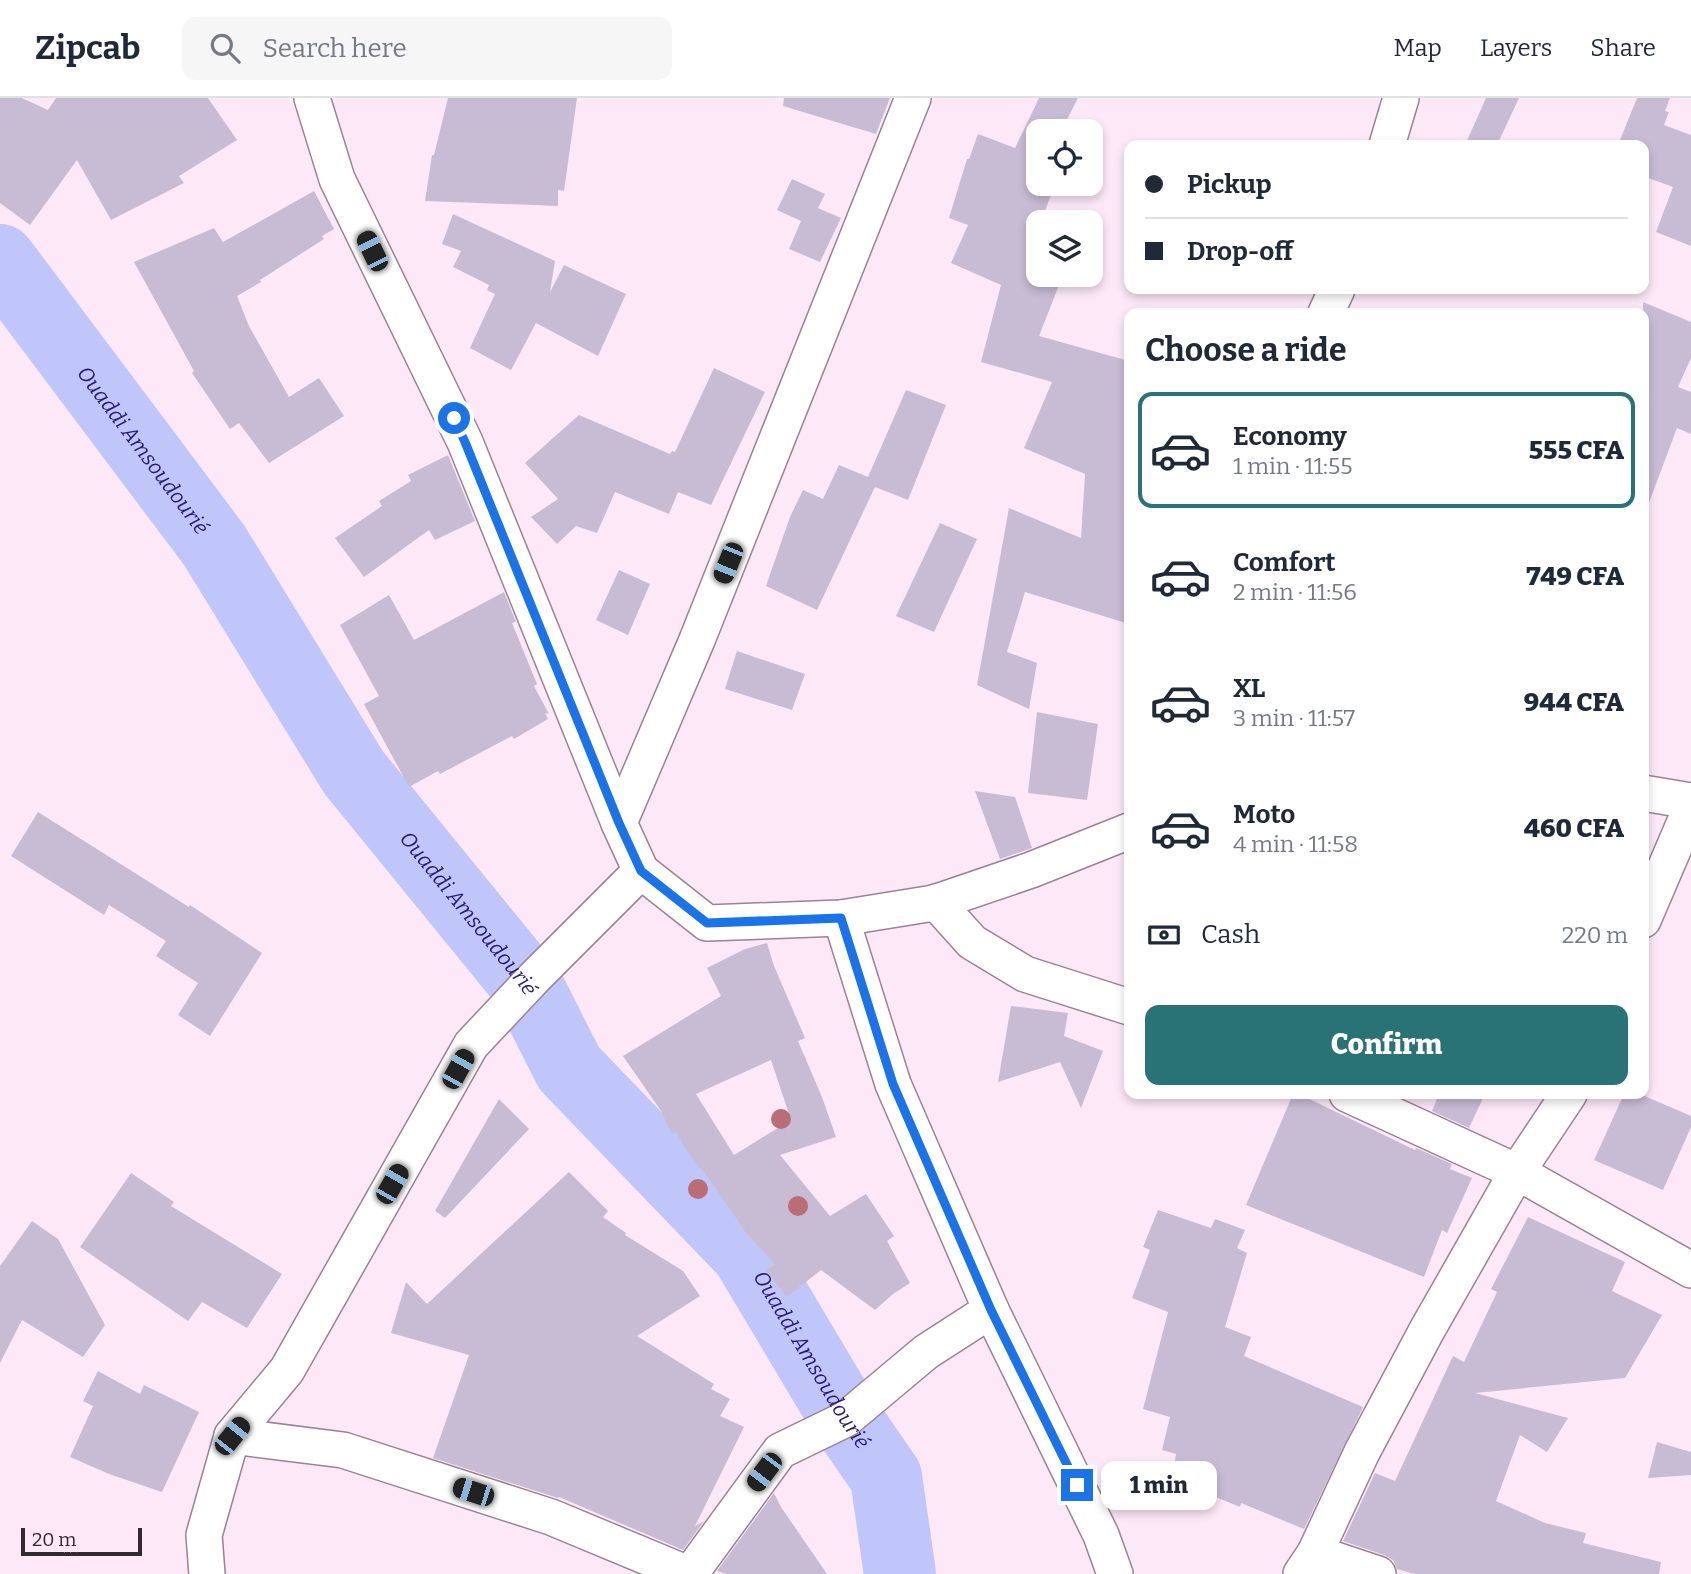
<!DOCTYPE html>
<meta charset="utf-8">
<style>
body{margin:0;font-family:Bitter,serif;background:#f6f6f7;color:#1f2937;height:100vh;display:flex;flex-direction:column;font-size:26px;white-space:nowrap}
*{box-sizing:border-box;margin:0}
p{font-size:23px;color:#747a83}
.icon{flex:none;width:38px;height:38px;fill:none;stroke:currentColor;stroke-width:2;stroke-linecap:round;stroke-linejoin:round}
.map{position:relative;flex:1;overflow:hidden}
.drawer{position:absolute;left:1124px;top:210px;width:525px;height:791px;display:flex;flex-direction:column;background:#fff;border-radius:14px;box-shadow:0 4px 10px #0003}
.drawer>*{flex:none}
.banner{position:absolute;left:1124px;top:42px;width:525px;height:154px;border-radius:14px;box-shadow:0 4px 10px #0003;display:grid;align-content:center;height:154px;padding:0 21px;background:#fff}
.buttons{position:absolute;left:1026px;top:21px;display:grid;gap:14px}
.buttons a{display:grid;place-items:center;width:77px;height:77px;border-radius:14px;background:#fff;box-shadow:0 4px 10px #0003;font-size:35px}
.scale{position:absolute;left:21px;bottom:18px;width:121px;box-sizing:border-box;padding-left:7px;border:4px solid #332930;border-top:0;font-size:19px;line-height:24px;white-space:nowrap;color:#332930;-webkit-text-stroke:5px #fce8f7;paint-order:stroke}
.end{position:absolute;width:32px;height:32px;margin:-16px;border:9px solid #1a73e8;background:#fff;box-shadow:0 0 0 4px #fff}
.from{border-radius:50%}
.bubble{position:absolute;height:49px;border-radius:14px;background:#fff;box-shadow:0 4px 10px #0003;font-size:23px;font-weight:800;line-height:49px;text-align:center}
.car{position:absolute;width:21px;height:42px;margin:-21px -10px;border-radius:9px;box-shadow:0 0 5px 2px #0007;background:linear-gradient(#222 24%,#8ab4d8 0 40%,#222 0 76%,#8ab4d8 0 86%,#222 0)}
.banner b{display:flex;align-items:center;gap:24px;height:66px;font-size:26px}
.banner b+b{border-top:2px solid #e0e1e3}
.banner i{width:18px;height:18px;background:#1f2937}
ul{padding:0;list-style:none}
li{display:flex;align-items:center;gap:21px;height:116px;margin:0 14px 10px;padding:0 7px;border:4px solid transparent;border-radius:14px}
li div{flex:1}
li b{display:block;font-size:26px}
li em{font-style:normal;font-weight:800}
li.on{border-color:#297377}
li>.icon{width:63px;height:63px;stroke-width:1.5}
h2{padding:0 21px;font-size:32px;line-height:84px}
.pay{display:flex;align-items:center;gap:18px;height:77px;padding:0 21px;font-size:26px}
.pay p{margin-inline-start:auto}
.cta{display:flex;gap:14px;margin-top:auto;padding:14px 21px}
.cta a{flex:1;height:80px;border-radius:14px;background:#297377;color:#fff;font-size:28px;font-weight:800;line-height:80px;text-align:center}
header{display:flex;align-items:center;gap:42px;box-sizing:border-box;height:98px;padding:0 35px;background:#fff;border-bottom:2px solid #e0e1e3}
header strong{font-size:33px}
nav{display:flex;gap:38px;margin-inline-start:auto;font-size:24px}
.search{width:490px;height:63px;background:#f6f6f7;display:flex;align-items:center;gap:18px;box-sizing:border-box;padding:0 24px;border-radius:14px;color:#747a83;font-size:26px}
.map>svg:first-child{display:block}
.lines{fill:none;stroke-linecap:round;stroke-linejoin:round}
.river{stroke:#c1c6fa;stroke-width:72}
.building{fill:#c8bcd5;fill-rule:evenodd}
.minor-casing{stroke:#9a8394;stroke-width:38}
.minor{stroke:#fff;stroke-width:35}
.tree{fill:#b86e74}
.route{stroke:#1a73e8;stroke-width:9}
.labels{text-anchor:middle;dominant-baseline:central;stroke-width:6;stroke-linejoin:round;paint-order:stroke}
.water-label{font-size:21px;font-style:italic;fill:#291978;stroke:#fce8f7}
</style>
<header>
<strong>Zipcab</strong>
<div class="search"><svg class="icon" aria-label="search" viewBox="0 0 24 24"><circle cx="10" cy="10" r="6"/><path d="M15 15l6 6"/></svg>Search here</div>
<nav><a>Map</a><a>Layers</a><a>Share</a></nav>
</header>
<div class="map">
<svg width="1691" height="1476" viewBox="0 0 1691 1476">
<rect width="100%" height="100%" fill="#fce8f7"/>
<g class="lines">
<path class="river" id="s1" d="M0 162 214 447 354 675 527 887 569 970 747 1155 846 1321 886 1379 900 1476"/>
</g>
<g class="building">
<path d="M0 0H22L48 12 56 0H208L237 42 179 78 184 85 111 122 77 62 30 127 0 105Z"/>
<path d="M448 0H577L564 93 558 92V108L425 103 432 57H434Z"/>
<path d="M784 0H890L876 36 783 8Z"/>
<path d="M1039 0H1078L1061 33H1038V79L1034 86H1055L1041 124H1038V177H1063L1039 238 1129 263V526L1025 494 1007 554 1037 565 1029 611 977 587 1009 410 1081 440 1085 376 1024 350 1052 284 981 264 1001 187 951 165 968 127 949 120 967 61H969L978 36 1015 50Z"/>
<path d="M1486 0H1519L1497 47H1465Z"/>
<path d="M1637 0H1670L1665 13 1669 14 1664 27 1691 37V148L1656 134 1673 89 1643 78V47H1618Z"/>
<path d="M792 81 825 96 818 110 841 120 820 164 789 151 801 123 777 112Z"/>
<path d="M314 93 334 131 322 138 324 141 260 182 261 184 237 198 249 228 289 299 319 280 344 318 269 365 239 325 230 331 192 275 194 273 134 164 214 130 223 144Z"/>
<path d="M453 116 555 163 550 194 564 167 626 196 598 258 536 225 511 272 470 250 495 196 487 192 489 187 453 169 461 153 442 146Z"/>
<path d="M1643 204 1691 224V260L1678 289 1691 294V336L1677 330 1647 410 1643 409Z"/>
<path d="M714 270 765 294 711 407 678 394 669 416 615 394 597 435 576 428 557 446 531 419 558 401 525 365 579 317 670 356 672 353 675 354Z"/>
<path d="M906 292 946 307 908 402 875 389 817 512 766 488 790 419 803 392 823 401 839 367 868 379Z"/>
<path d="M448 357 475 423 435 442 429 432 364 479 335 440 382 408 379 403 411 383 408 377Z"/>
<path d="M940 425 977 441 934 534 896 518Z"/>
<path d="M619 472 650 486 628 537 596 522Z"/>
<path d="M504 494 516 524 512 525 537 586 534 588 549 616 545 615 548 621 514 641 512 638 440 676 438 673 409 689 364 606 379 598 340 527 389 497 414 542Z"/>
<path d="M737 553 805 576 792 612 725 591Z"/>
<path d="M1037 614 1098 626 1087 702 1028 695Z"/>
<path d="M975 693 1015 699 1032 750 1000 761Z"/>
<path d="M38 714 189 809 190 807 262 855 210 938 178 917 198 885 156 858 166 843 109 807 104 817 11 758Z"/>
<path d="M767 845 774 868 805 940 798 943 822 999 836 1039 780 1057 830 1118 866 1096 894 1138 887 1143 910 1185 893 1196 875 1212 821 1172 787 1199 766 1173 775 1166 746 1135 715 1089 686 1052 676 1034 672 1036 661 1013 623 958 721 898 707 870 745 851ZM771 962 791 1022 734 1057 696 996Z"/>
<path d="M1011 908 1068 915 1064 938 1103 953 1081 1010 1060 964 998 984Z"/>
<path d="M1293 996H1299L1415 1052 1416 1050 1452 1066 1450 1071 1472 1080 1447 1135 1442 1132 1424 1179 1246 1107Z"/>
<path d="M1439 996H1485L1469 1030 1432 1013Z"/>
<path d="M1624 996H1640L1691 1018V1029L1663 1092 1594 1062Z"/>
<path d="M499 1001 529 1031 445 1120 435 1113Z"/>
<path d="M569 1074 608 1113 603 1119 626 1135 625 1137 683 1173 700 1198 637 1238 714 1286 711 1291 730 1301 720 1318 744 1329 695 1428 704 1423 683 1452 559 1399 558 1400 433 1360 469 1257 391 1235 406 1184 427 1206Z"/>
<path d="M131 1075 174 1104 171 1108 282 1176 247 1230 202 1204 188 1223 80 1149Z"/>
<path d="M1158 1112 1211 1130 1215 1121 1245 1132 1237 1150 1247 1155 1225 1229 1251 1239 1244 1258 1363 1309 1304 1431 1241 1405 1240 1409 1172 1381 1176 1356 1162 1352 1170 1319 1143 1311 1168 1214 1132 1200 1150 1152 1143 1149Z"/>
<path d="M1528 1119 1625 1164 1612 1193 1662 1217 1625 1280 1475 1295 1568 1320 1547 1354 1520 1337 1496 1403 1545 1425 1586 1435 1583 1445 1661 1464 1659 1476H1414L1397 1471 1393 1462 1384 1457 1343 1443 1375 1375 1395 1383 1453 1258 1464 1264 1497 1194 1491 1191Z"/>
<path d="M32 1123 58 1141 105 1227 83 1259 22 1222 0 1265V1168Z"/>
<path d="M98 1273 140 1296 144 1287 199 1314 162 1394 109 1376 70 1359 93 1308 83 1303Z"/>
<path d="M1657 1344 1691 1354V1377L1648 1380Z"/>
<path d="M774 1395 781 1409 827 1476H726L717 1473Z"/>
</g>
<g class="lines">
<g class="minor-casing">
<g id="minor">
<path d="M312 0 337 81 465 344 619 725"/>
<path d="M913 0 697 542 619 725 641 773 707 825 841 820 934 805 1031 772 1129 733"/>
<path d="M1387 47 1401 0"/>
<path d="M1326 215 1337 191"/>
<path d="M1643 695 1691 703"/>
<path d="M936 804 972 844 1025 876 1129 909"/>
<path d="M841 820 893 986 991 1212 1101 1437 1115 1476"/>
<path d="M1643 822 1691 710"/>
<path d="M1347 996 1517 1074 1691 1172"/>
<path d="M232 1338 343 1352 551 1419 688 1476"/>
<path d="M1315 1455 1378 1476"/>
<path d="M207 1476 204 1437 232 1338 287 1272 471 947 534 880 641 773"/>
<path d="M690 1476 780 1353 846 1321 926 1254 991 1212"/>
<path d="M1301 1476 1315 1455 1362 1354 1427 1232 1517 1074 1569 996"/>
</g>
</g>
<use href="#minor" class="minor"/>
</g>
<g class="tree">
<circle cx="781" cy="1021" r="10"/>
<circle cx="698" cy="1091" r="10"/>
<circle cx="798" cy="1108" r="10"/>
</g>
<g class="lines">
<path class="route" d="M454 320 465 344 619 725 641 773 707 825 841 820 893 986 991 1212 1077 1387"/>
</g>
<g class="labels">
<g class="water-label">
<text stroke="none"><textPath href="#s1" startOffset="238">Ouaddi Amsoudourié</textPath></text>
<text stroke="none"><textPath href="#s1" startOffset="805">Ouaddi Amsoudourié</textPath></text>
<text stroke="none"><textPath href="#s1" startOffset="1372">Ouaddi Amsoudourié</textPath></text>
</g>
</g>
</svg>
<div class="buttons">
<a><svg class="icon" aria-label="locate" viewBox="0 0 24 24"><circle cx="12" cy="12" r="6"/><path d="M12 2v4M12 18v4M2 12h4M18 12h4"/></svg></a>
<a><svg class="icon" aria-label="layers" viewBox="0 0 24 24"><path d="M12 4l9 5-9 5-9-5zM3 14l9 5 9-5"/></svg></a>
</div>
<div class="scale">20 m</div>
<i class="end from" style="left:454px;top:320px"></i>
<i class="end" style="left:1077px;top:1387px"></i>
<div class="bubble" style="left:1101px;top:1363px;width:116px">1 min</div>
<i class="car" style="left:372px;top:153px;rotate:334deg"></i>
<i class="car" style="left:728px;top:465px;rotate:202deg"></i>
<i class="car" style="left:458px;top:971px;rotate:29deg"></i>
<i class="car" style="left:392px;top:1086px;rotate:30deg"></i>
<i class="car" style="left:232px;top:1338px;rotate:39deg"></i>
<i class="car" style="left:764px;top:1374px;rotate:217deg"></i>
<i class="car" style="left:473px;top:1394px;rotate:288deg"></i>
<div class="banner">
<b><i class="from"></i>Pickup</b>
<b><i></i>Drop-off</b>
</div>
<section class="drawer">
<h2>Choose a ride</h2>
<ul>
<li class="on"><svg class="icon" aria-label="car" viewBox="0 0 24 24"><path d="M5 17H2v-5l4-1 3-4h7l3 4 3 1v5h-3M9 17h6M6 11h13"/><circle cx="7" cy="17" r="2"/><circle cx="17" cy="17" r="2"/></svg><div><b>Economy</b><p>1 min · 11:55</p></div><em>555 CFA</em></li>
<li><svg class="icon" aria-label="car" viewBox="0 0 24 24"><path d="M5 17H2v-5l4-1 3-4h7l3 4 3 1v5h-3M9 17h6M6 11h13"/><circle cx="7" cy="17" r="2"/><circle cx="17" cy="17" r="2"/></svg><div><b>Comfort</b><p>2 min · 11:56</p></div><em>749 CFA</em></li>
<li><svg class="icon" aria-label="car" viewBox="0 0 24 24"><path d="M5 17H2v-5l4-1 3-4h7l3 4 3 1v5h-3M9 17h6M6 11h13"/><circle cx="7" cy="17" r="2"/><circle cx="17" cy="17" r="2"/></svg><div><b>XL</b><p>3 min · 11:57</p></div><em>944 CFA</em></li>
<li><svg class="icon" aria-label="car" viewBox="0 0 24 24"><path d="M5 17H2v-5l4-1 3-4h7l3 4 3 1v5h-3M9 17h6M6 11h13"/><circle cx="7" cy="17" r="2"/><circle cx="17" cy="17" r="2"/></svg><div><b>Moto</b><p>4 min · 11:58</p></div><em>460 CFA</em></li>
</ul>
<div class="pay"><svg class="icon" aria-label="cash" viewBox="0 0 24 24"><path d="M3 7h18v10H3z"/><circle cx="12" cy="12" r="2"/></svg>Cash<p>220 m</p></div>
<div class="cta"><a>Confirm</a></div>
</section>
</div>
